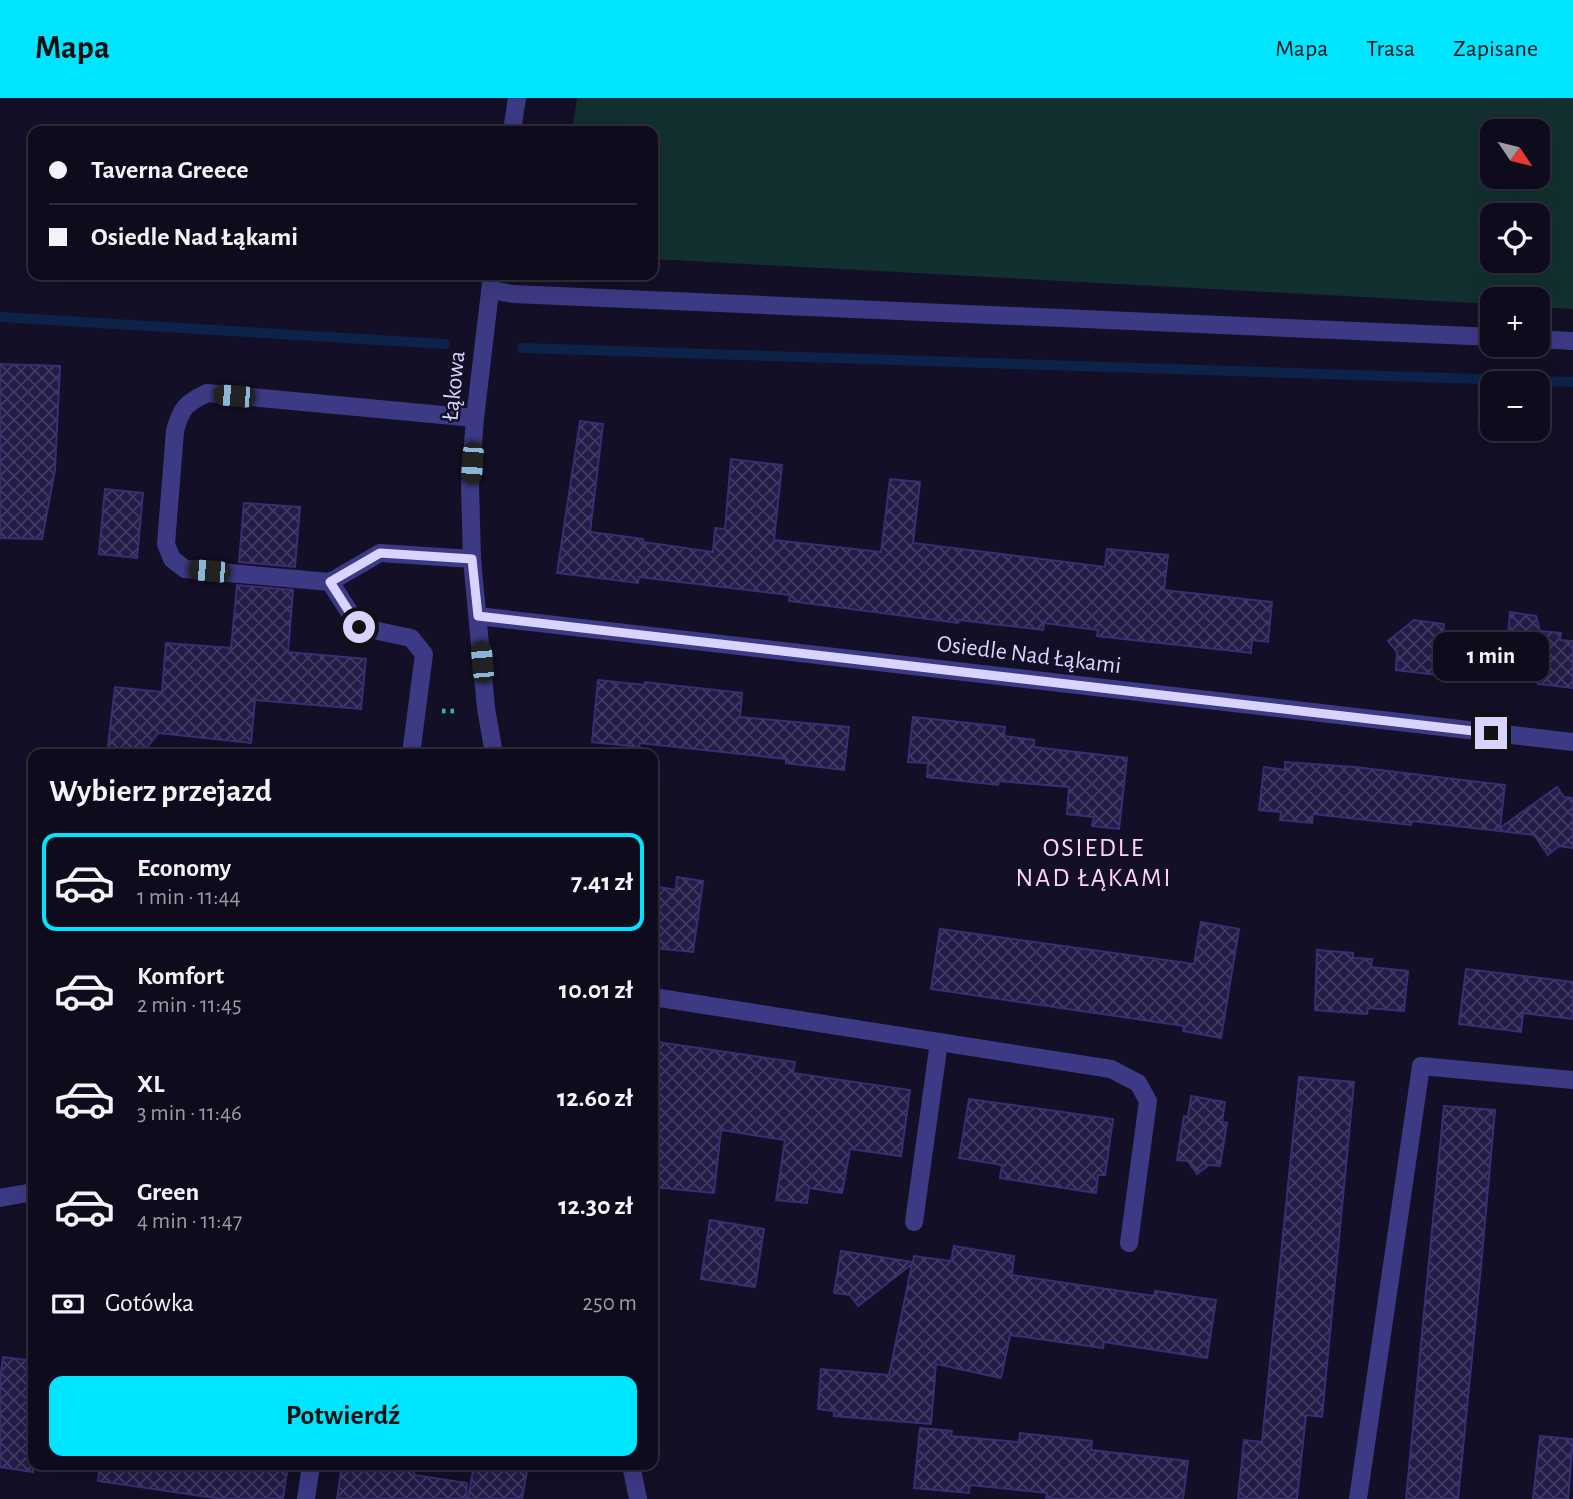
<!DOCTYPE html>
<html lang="pl">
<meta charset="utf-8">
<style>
body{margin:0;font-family:"Alegreya Sans",sans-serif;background:#171425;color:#f1f3f6;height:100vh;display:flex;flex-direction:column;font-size:26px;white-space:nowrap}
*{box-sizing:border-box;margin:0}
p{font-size:23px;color:#9b9ba3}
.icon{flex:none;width:38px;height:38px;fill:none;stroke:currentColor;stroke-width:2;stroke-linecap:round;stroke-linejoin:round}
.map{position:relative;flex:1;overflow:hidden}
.drawer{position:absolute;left:28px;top:651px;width:630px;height:721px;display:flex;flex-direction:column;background:#0e0b1c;border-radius:14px;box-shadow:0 7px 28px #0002,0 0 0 2px #2e2b3b}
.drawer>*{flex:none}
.banner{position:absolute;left:28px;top:28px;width:630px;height:154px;border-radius:14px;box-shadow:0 7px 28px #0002,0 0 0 2px #2e2b3b;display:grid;align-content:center;height:154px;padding:0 21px;background:#0e0b1c}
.needle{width:46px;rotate:125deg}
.fabs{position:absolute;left:1480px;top:21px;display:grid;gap:14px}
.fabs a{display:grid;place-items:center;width:70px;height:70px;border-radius:14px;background:#0e0b1c;box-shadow:0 7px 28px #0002,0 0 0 2px #2e2b3b;font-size:35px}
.end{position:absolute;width:32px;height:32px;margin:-16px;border:9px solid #d9d4ff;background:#111;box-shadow:0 0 0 4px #111}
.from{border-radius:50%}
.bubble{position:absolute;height:49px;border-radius:14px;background:#0e0b1c;box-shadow:0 7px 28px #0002,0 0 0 2px #2e2b3b;font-size:23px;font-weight:600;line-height:49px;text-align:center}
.car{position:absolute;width:21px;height:42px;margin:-21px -10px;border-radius:9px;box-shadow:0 0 5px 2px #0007;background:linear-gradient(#222 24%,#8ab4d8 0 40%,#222 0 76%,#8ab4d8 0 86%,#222 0)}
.banner b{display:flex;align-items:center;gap:24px;height:66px;font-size:26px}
.banner b+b{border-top:2px solid #2e2b3b}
.banner i{width:18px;height:18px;background:#f1f3f6}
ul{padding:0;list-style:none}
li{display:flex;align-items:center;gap:21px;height:98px;margin:0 14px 10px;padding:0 7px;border:4px solid transparent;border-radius:14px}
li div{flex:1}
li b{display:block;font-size:26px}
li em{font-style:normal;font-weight:600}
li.current{border-color:#00e5ff}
li>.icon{width:63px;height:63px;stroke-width:1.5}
h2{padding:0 21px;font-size:32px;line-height:84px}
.pay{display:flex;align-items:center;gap:18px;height:77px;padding:0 21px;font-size:26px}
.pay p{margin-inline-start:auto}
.button{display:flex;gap:14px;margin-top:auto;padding:14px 21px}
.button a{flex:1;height:80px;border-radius:14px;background:#00e5ff;color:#111;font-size:28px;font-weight:600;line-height:80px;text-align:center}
header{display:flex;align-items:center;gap:42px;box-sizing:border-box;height:98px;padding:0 35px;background:#00e5ff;color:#111}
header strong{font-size:33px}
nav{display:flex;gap:38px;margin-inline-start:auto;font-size:24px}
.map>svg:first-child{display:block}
.green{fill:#12302f;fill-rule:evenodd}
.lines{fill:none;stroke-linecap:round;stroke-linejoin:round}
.stream{stroke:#0c2248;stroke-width:10}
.building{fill:url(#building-cross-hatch);stroke:#3b2d73;stroke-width:2}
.path{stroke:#2fb8b0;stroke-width:4.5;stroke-dasharray:3.5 5;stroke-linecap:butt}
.service{stroke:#3d3a85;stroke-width:18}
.minor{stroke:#3d3a85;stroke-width:18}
.tertiary{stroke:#3d3a85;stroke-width:18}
.route{stroke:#d9d4ff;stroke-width:9}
.labels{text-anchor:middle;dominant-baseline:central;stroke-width:5;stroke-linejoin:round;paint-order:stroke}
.street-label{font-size:24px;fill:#d9d4ff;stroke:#130f26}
.neighbourhood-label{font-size:26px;letter-spacing:2px;fill:#ffd6f0;stroke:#130f26}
</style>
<header>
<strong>Mapa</strong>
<nav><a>Mapa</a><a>Trasa</a><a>Zapisane</a></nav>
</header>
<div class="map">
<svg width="1573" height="1401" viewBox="0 0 1573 1401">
<defs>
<pattern id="building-cross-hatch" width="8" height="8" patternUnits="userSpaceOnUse" patternTransform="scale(1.75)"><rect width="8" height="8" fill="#241b47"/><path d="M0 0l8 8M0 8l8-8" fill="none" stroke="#433b63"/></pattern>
</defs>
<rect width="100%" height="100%" fill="#130f26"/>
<path class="green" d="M577 0H1573V211L1538 209V201H1493V206L653 161V33H572ZM1493 33H1538V79H1493ZM1493 117H1538V163H1493Z"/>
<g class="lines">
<g class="stream">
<path d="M0 219 445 246"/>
<path d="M522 250 1573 284"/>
</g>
</g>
<g class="building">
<path d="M0 266 60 268 55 372 42 441 0 440Z"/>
<path d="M580 323 603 326 590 434 643 441V444L713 454 715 430 725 431 731 361 782 367 774 442 881 454 890 381 920 384 913 445 1105 469 1107 451 1168 457 1164 492 1272 504 1268 544 1252 542 1251 555 1097 538 1098 532 1044 525 1043 532 959 522 958 525 789 503 790 497 639 479 638 485 557 475Z"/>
<path d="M105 391 143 395 137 460 99 456Z"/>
<path d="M244 405 300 409 295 469 239 464Z"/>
<path d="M237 487 293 492 288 554 366 561 361 611 255 602 251 645 158 635 142 656H107L115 589 162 594 166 545 231 550Z"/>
<path d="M1510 514 1536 518 1540 533 1561 535 1560 542 1573 543V590L1538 586 1539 581 1471 570V578L1439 574 1438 577 1396 572 1397 554 1388 543 1414 522 1444 526 1442 541 1507 550Z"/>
<path d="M598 582 645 587V584L742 595 740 619 849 629 844 672 786 665V661L640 645 639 649 592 644Z"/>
<path d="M913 619 1005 629 1004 638 1034 642V649L1127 660 1119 731 1092 728 1094 719 1067 716 1069 689 999 683 998 687 927 679 928 665 908 664Z"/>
<path d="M1285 664 1355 669 1505 687 1500 730 1557 689 1564 699 1573 700V750L1559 748 1548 757 1534 737 1412 723 1411 727 1313 716 1312 725 1280 722 1281 714 1259 712 1264 669 1285 672Z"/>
<path d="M677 779 703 783 693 854 653 850V788L676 792Z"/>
<path d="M1201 824 1239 831 1221 940 1183 933 1184 928 931 891 940 831 1194 866Z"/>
<path d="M1317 852 1353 855V860L1372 861 1371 869 1408 873 1404 913 1368 910 1367 916 1315 912Z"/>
<path d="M1466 871 1573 884V921L1523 915 1521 934 1459 926Z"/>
<path d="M658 944 795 964 793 975 910 992 901 1058 850 1051 842 1095 809 1090 807 1105 776 1102 785 1042 721 1032 714 1095 653 1089V1023L660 975 653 974Z"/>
<path d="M1299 979 1354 984 1322 1319 1306 1317 1297 1401H1238L1244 1342 1262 1344Z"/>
<path d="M1191 998 1225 1004 1222 1024 1227 1025 1220 1068 1209 1067 1197 1076 1188 1063 1177 1062 1184 1018 1188 1019Z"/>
<path d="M969 1001 1113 1021 1105 1077H1098L1096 1095 1000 1080 1002 1067 959 1060Z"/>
<path d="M1444 1008 1495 1012 1481 1168 1458 1401H1406Z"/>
<path d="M710 1122 764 1131 755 1189 701 1181Z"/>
<path d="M954 1148 1014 1158 1012 1177 1154 1198 1155 1193 1216 1202 1207 1260 1104 1244 1103 1250 1010 1237 1001 1280 936 1266 931 1326 834 1318V1313L818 1311 821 1271 889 1277 912 1166 858 1208 850 1197 834 1195 841 1153 913 1164 914 1158 951 1163Z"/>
<path d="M3 1259 33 1263V1374L0 1369V1282Z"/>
<path d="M920 1330 952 1333 951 1338 1019 1344 1020 1335 1092 1343 1091 1352 1188 1363 1183 1401H1046L1047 1395 970 1387 969 1395 914 1390Z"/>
<path d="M1540 1338 1573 1341 1568 1401H1533Z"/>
<path d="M100 1367H288L283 1401H222L98 1383Z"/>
<path d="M342 1367H415L414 1377 467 1385 466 1401H337Z"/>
<path d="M474 1367H528L522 1401H468Z"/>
</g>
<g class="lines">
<path class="path" d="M442 613H454"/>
<g class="service">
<path d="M490 192 513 196 1493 239"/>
<path d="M1538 241 1573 243"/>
<path d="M472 461 380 455 330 484 185 471 172 461 166 446 175 333C181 310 186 305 207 295L475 320"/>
<path d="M330 484 359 529 411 540 424 556 411 656"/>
<path d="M306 1401 311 1367"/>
<path d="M1358 1401 1421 968"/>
</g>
<g class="minor">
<path d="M478 518 1573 644"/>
<path d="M653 899 1111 971 1138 985 1148 1003 1129 1145"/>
<path d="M1421 968 1573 982"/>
<path d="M0 1100 33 1094"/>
<path d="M914 1124 939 944"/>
</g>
<g class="tertiary">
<path d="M512 33 517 0"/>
<path d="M492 177 475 320 470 387 472 461 486 610 494 656"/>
<path d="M631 1367 638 1401"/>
</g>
</g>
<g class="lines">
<path class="route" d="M359 529 330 484 380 455 472 461 478 518 1491 635"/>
</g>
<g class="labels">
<g class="street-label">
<text transform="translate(454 288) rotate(-84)">Łąkowa</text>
<text transform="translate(1029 557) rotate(7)">Osiedle Nad Łąkami</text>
</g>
<g class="neighbourhood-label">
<text x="1094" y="750">OSIEDLE<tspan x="1094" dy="30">NAD ŁĄKAMI</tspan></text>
</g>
</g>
</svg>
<div class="fabs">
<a><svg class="needle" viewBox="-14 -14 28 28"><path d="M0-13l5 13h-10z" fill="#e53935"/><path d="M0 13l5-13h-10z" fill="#9b9ba3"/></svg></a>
<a><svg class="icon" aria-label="locate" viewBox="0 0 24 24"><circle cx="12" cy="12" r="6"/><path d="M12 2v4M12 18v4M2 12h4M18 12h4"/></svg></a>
<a>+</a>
<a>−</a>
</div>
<i class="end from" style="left:359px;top:529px"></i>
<i class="end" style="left:1491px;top:635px"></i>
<div class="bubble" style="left:1433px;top:534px;width:116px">1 min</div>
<i class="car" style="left:234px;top:298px;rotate:275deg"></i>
<i class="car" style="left:472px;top:365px;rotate:184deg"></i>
<i class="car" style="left:209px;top:473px;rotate:275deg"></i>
<i class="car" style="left:482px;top:564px;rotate:355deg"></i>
<div class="banner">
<b><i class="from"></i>Taverna Greece</b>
<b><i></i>Osiedle Nad Łąkami</b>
</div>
<section class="drawer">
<h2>Wybierz przejazd</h2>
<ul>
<li class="current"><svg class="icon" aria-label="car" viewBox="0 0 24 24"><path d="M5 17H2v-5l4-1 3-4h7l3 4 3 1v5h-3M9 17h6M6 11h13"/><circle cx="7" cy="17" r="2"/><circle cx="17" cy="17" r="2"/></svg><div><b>Economy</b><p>1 min · 11:44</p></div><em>7.41 zł</em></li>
<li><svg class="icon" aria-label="car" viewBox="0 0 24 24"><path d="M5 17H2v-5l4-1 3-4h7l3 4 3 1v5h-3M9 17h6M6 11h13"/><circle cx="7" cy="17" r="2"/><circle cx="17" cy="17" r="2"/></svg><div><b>Komfort</b><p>2 min · 11:45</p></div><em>10.01 zł</em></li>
<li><svg class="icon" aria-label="car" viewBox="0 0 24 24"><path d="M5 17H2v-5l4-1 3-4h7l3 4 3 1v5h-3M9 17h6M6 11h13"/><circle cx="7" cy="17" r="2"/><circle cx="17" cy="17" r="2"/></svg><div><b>XL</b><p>3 min · 11:46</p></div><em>12.60 zł</em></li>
<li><svg class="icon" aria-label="car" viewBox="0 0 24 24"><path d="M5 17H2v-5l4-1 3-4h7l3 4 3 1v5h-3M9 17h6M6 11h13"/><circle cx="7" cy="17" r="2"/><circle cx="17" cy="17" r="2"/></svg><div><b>Green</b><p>4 min · 11:47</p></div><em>12.30 zł</em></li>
</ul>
<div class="pay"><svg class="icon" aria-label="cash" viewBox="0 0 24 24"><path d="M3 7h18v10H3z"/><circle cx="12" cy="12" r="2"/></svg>Gotówka<p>250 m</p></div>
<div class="button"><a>Potwierdź</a></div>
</section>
</div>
